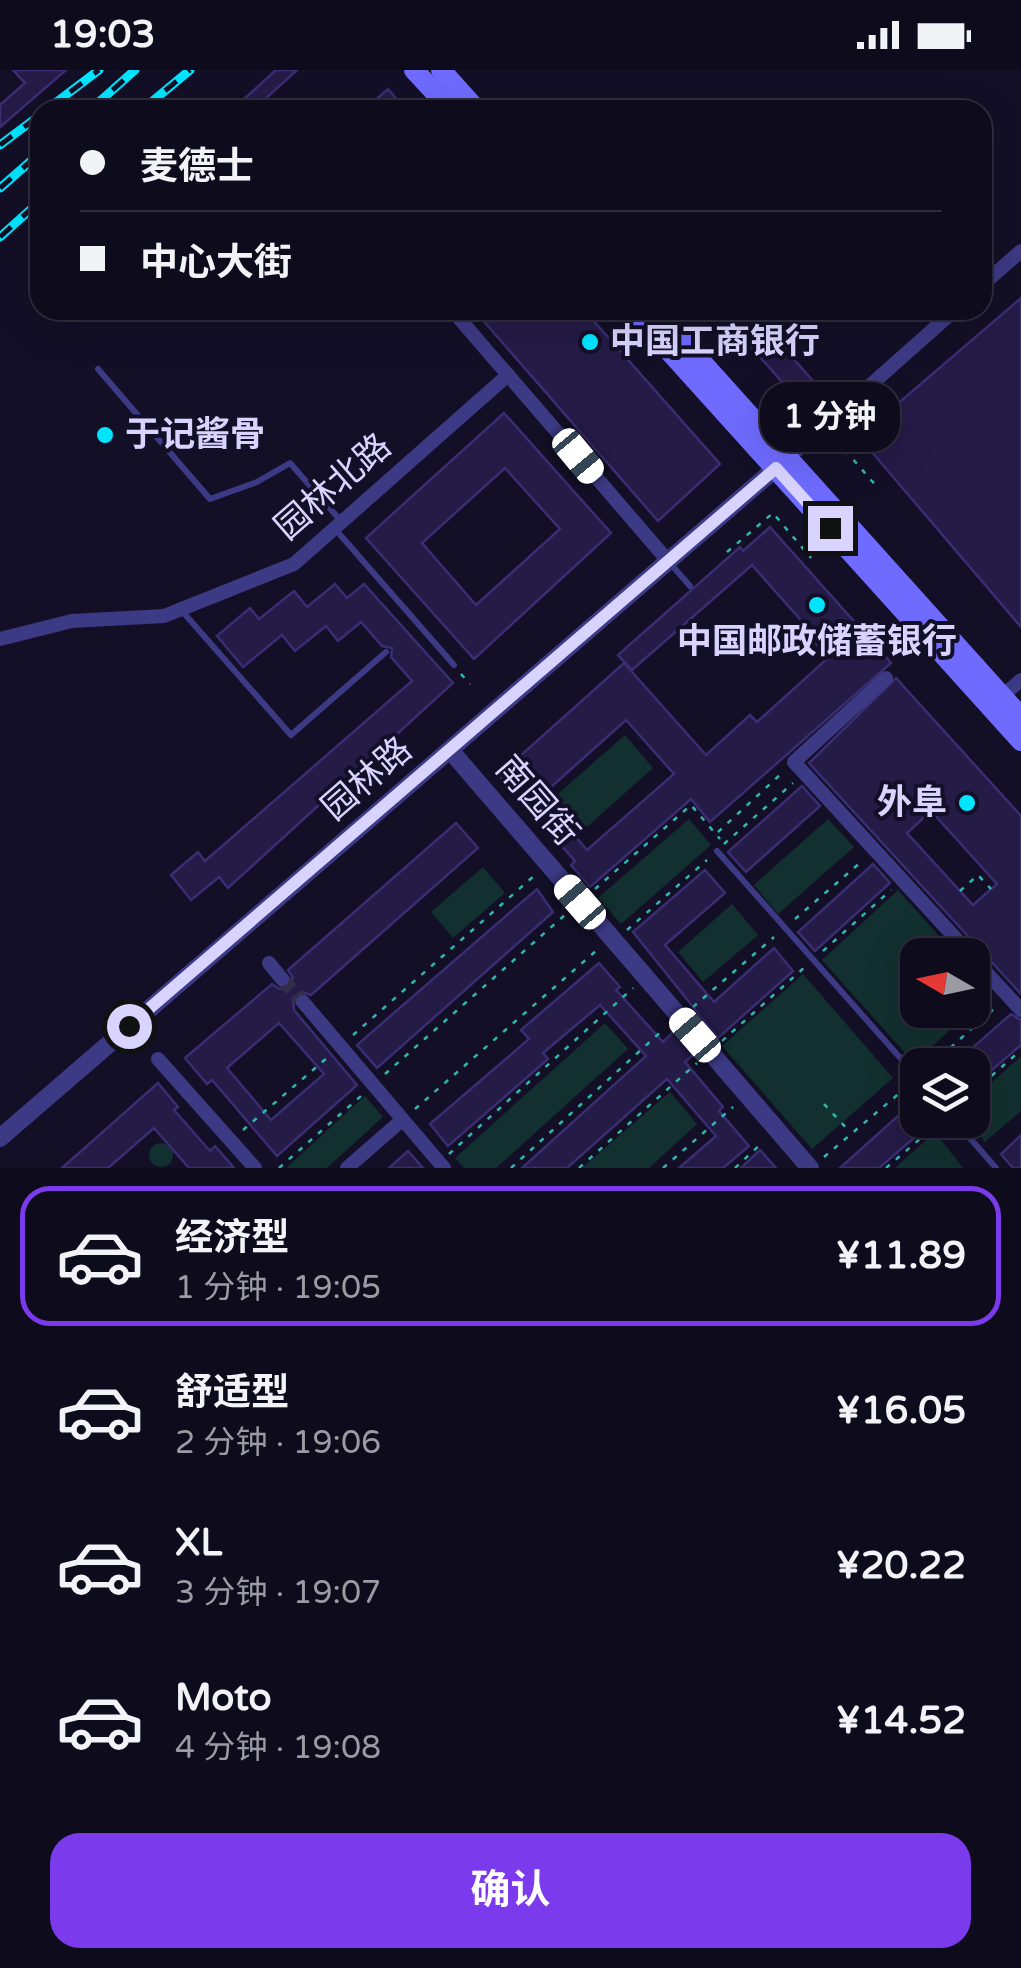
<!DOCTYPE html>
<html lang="zh">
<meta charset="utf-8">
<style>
body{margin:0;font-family:"Varela Round","Noto Sans SC",sans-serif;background:#171425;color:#f1f3f6;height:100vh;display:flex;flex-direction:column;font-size:38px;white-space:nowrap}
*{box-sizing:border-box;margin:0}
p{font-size:32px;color:#9b9ba3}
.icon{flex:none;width:55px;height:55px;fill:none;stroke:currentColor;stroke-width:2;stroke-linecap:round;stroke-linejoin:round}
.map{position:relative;height:1098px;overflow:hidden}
.details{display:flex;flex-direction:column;background:#0e0b1c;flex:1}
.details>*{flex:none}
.guide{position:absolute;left:30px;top:30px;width:962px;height:220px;border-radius:30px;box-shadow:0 10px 40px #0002,0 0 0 2px #2e2b3b;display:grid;align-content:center;height:220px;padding:0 50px;background:#0e0b1c}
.needle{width:65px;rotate:279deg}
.fabs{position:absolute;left:900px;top:868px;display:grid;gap:20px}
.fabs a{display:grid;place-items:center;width:90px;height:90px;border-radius:20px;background:#0e0b1c;box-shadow:0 10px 40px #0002,0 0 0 2px #2e2b3b;font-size:50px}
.end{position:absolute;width:45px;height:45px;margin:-22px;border:12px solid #d9d4ff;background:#111;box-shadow:0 0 0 5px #111}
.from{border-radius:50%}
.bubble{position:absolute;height:70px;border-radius:30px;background:#0e0b1c;box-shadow:0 10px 40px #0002,0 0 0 2px #2e2b3b;font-size:32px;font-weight:700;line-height:70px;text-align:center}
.car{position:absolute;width:30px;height:60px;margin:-30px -15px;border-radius:12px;box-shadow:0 0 8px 2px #0007;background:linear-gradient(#fff 24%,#345 0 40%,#fff 0 76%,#345 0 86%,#fff 0)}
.guide b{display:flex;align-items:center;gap:35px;height:95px;font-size:38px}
.guide b+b{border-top:2px solid #2e2b3b}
.guide i{width:25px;height:25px;background:#f1f3f6}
ul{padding:18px 0 0;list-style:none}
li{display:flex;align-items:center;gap:30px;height:140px;margin:0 20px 15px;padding:0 30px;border:5px solid transparent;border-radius:30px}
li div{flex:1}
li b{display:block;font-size:38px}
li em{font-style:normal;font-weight:700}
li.on{border-color:#7c3aed}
li>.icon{width:90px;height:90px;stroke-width:1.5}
.cta{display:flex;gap:20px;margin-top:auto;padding:20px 50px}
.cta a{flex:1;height:115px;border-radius:30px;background:#7c3aed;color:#fff;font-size:40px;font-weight:700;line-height:115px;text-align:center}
.status{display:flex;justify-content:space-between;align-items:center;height:70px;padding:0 50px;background:#0e0b1c;direction:ltr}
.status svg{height:28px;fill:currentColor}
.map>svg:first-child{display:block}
.green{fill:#12302f}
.building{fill:#241b47;stroke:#3b2d73;stroke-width:2.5;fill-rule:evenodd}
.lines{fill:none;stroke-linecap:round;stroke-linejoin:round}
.minor-tunnel{stroke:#312d47;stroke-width:14;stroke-dasharray:14 7;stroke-linecap:butt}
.path{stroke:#2fb8b0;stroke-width:2.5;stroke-dasharray:5 8;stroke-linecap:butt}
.service{stroke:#3d3a85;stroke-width:6}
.minor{stroke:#3d3a85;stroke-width:14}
.tertiary{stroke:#3d3a85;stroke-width:18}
.secondary{stroke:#6f6bff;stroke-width:20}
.rail-casing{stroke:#00e5ff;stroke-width:9}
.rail{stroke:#130f26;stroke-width:5;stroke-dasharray:15;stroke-linecap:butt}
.route{stroke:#d9d4ff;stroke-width:12}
.poi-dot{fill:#00e5ff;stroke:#130f26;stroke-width:4}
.labels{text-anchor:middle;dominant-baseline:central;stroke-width:8;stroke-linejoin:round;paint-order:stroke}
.poi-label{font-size:35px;font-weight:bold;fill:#d9d4ff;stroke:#130f26;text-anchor:start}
.street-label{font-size:35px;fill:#d9d4ff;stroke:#130f26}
</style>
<div class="status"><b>19:03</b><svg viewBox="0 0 49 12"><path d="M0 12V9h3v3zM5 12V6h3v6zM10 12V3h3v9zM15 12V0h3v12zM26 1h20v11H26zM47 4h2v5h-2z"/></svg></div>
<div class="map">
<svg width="1021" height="1098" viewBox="0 0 1021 1098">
<rect width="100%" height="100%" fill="#130f26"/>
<g class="green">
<path d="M625 665 653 698 580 763 552 729Z"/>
<path d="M689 749 711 775 621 854 598 828Z"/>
<path d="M828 749 854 777 778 844 754 815Z"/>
<path d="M483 797 505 823 453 868 431 842Z"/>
<path d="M898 820 956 885H918V940H972L914 993 822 890Z"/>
<path d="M732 834 758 865 703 912 678 882Z"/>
<path d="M803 904 893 1008 812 1079 722 976Z"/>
<path d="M605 953 628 979 496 1098H464L455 1088Z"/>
<path d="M1021 986V1041L985 1072 966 1050H972L973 1029Z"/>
<path d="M670 1022 697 1054 649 1098H582Z"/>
<path d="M365 1026 383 1047 327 1098H286Z"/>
<path d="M935 1062 963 1098H895Z"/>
<circle cx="161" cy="1085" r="12"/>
</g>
<g class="building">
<path d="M13 0H66L0 57V35L25 13Z"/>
<path d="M276 0H297L253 40H232Z"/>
<path d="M388 19 406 40H364Z"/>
<path d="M1021 228V557L859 367Z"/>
<path d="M474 240H584L720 394 658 451Z"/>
<path d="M762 253 813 311 783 313 744 269Z"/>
<path d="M504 343 611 463 474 589 366 468ZM505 398 560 459 476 535 422 473Z"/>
<path d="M770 457 891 593 710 752 691 729 590 817 571 795 575 791 499 705 624 593 706 685 750 645 757 652 828 588 810 567 813 564 752 495 632 600 618 585 740 477 743 481ZM626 650 674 704 587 780 541 726Z"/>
<path d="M335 514 347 528 364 514 453 613 228 818 219 807 191 830 171 805 198 782 205 791 412 611 391 587 392 578 382 576 361 552 338 571 326 556 295 581 282 565 243 597 217 566 250 538 259 549 294 521 307 537Z"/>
<path d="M896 608 1021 746V924L809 693ZM931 741 997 814 973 835 907 763Z"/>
<path d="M802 716 820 736 746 802 728 782Z"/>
<path d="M456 753 478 778 311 925 302 922 293 928 294 940 357 1015 277 1086 212 1010 207 1014 185 988 272 914 279 919 289 917 293 908 288 900ZM279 953 324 1004 271 1050 227 998Z"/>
<path d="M873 794 890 813 815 881 798 862Z"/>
<path d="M705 800 725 823 665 875 714 932 774 878 793 901 718 968 633 862Z"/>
<path d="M537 819 553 842 377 998 357 975Z"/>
<path d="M599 893 620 917 616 920 663 972 675 960 695 983 685 992 723 1037 719 1041 749 1076 723 1098H679L716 1066 667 1009 567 1098H522L646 986 600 935 543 983 548 989 448 1076 430 1054 529 969 521 960Z"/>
<path d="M1011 944 1021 950V975L972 1017V995H953Z"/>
<path d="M158 1013 178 1037 174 1040 210 1081 215 1076 234 1098H189L154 1058 108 1098H62Z"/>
<path d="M918 1028V1050H935L879 1098H840Z"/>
<path d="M1021 1065V1098H1013L1001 1084Z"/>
<path d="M760 1080 776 1098H741Z"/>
<path d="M408 1081 423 1098H389Z"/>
</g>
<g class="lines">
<path class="minor-tunnel" d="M282 909 303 932"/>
<g class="path">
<path d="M845 380 878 418"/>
<path d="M727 482 773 443 811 488"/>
<path d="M461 604 470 614"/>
<path d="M718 762 782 703"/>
<path d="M724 774 793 713"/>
<path d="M595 819 691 735 720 769"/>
<path d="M960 821 978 805 991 819"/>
<path d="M795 849 861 792"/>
<path d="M627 860 707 790"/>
<path d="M823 881 891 820"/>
<path d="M693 937 774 867"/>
<path d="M353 965 535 805"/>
<path d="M722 971 806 896"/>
<path d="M931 995 996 937"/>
<path d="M385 1004 566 844"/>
<path d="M972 1023 1021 980"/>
<path d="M824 1034 850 1062"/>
<path d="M415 1039 597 880"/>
<path d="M243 1060 328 987"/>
<path d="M449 1084 633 918"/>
<path d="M824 1087 909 1015"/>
<path d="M279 1098 361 1026"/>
<path d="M511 1098 665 958"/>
<path d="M579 1098 697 993"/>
<path d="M663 1098 733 1037"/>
<path d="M735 1098 763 1072"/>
<path d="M886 1098 942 1050"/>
</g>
<g class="service">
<path d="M98 299 210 429 257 412 290 393 341 451"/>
<path d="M335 459 454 595"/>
<path d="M669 492 690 516"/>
<path d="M182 541 291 665 386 582"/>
<path d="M717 781 918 1008"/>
<path d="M954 1050 996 1098"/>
</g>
<g class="minor">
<path d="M982 215 1021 181"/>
<path d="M452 240 669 492"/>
<path d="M787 389 955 240"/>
<path d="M0 569 72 551 164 546 294 494 508 305"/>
<path d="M886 608 794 692 971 885"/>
<path d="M1002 626 1021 610"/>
<path d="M972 887 1021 940"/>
<path d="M269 893 282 909"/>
<path d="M303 932 444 1098"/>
<path d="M158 989 255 1098"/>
<path d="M347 1098 402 1050"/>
</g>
<g class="tertiary">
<path d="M450 680 810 1098"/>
<path d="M0 1068 776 398"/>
</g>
<g class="secondary">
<path d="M414 0 451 40"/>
<path d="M441 0 477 40"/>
<path d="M632 240 1021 671"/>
<path d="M655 240 1021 647"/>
</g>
<g class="rail-casing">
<g id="rail">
<path d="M46 40 99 0"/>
<path d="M90 40 135 0"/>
<path d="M142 40 190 0"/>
<path d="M0 75 40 45"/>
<path d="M0 118 40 83"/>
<path d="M0 167 40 131"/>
</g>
</g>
<use href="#rail" class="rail"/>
</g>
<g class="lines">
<path class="route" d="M129 956 776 398 830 458"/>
</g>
<g class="poi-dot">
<circle cx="590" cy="272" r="10"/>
<circle cx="105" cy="365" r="10"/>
<circle cx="817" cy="535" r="10"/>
<circle cx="967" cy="733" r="10"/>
</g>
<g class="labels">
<g class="poi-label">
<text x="610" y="272">中国工商银行</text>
<text x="125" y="365">于记酱骨</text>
<text x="817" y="572" text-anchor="middle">中国邮政储蓄银行</text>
<text x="947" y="733" text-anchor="end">外阜</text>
</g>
<g class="street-label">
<text transform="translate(333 417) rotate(-41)">园林北路</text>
<text transform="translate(367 709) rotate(-41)">园林路</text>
<text transform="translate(537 731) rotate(49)">南园街</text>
</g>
</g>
</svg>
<div class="fabs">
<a><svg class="needle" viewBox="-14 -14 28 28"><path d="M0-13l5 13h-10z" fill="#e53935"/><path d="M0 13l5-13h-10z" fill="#9b9ba3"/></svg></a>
<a><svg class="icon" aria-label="layers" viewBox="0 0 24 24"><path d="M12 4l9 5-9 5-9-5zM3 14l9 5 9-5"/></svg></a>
</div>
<i class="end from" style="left:129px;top:956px"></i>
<i class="end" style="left:830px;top:458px"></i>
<div class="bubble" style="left:760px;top:312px;width:140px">1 分钟</div>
<i class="car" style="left:578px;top:386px;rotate:140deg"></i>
<i class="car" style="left:580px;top:832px;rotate:319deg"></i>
<i class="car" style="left:695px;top:965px;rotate:319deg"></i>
<div class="guide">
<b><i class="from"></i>麦德士</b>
<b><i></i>中心大街</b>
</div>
</div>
<section class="details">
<ul>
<li class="on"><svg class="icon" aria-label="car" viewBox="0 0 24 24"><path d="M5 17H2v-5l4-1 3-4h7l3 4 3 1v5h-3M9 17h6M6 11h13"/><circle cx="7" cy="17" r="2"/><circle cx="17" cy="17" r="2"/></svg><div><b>经济型</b><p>1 分钟 · 19:05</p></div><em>¥11.89</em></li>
<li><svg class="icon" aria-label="car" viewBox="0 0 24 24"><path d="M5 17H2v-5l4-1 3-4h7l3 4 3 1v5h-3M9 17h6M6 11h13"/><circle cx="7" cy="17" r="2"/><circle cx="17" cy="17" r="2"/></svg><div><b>舒适型</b><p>2 分钟 · 19:06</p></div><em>¥16.05</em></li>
<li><svg class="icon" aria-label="car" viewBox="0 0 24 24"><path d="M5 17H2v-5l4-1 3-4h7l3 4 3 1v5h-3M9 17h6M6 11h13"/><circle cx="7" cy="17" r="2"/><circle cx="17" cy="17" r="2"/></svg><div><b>XL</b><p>3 分钟 · 19:07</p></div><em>¥20.22</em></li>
<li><svg class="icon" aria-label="car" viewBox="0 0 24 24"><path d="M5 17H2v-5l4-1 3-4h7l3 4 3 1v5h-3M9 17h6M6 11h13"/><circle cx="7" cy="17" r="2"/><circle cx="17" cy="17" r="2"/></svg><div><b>Moto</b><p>4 分钟 · 19:08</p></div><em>¥14.52</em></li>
</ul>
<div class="cta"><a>确认</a></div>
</section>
